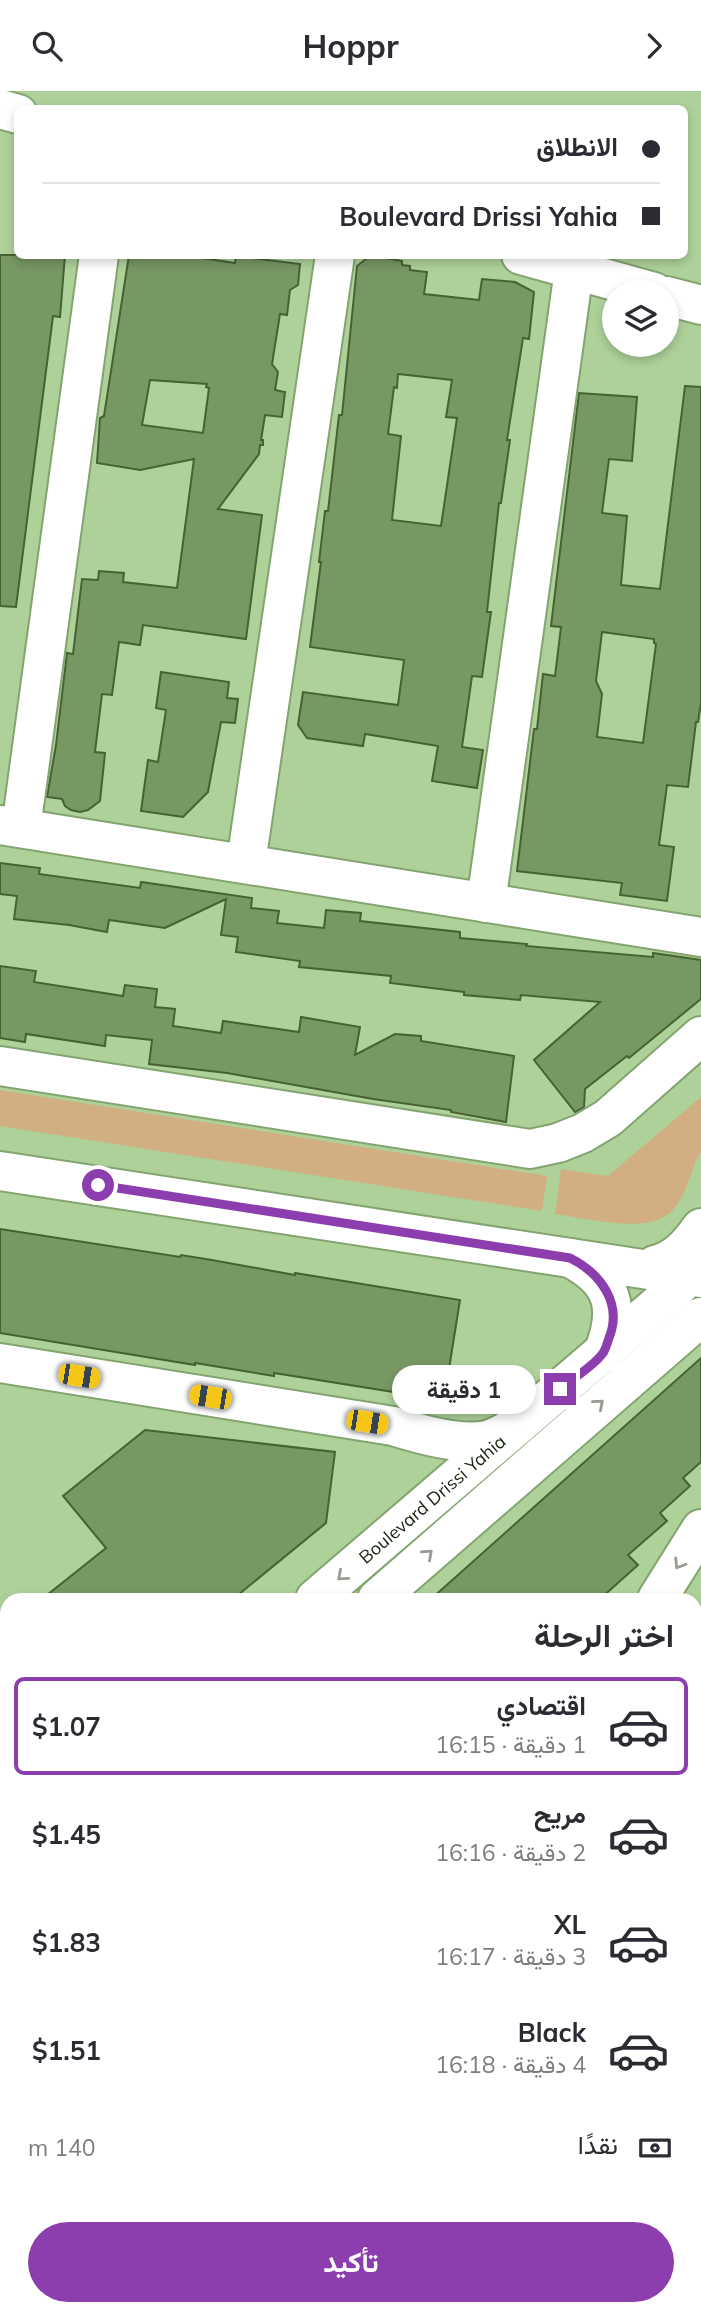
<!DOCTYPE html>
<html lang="ar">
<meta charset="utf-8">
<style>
body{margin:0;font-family:Mulish,Vazirmatn,sans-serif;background:#f7f7f7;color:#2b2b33;direction:rtl;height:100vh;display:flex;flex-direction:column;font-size:26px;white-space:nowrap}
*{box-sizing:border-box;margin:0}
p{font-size:23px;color:#7c7c81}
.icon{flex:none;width:38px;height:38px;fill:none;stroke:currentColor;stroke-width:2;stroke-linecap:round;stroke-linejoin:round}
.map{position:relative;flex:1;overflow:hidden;direction:ltr}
.side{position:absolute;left:0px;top:1502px;width:702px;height:723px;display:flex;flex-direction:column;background:#fff;border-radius:21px 21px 0 0;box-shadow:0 4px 10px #0003;direction:rtl}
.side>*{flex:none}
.banner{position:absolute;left:14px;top:14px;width:674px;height:154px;border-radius:10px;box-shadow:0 4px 10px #0003;direction:rtl;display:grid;align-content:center;height:154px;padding:0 28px;background:#fff}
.fabs{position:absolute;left:602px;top:189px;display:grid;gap:14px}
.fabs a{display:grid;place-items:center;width:77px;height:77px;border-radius:50%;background:#fff;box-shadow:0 4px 10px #0003;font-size:35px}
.end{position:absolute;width:32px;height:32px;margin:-16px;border:9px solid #8d3eae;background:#fff;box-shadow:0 0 0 4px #fff}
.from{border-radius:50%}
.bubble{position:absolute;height:49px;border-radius:24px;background:#fff;box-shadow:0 4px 10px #0003;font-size:23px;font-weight:700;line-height:49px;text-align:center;direction:rtl}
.car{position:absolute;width:21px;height:42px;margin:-21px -10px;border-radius:9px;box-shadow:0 0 5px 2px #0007;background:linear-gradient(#f5c518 24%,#345 0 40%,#f5c518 0 76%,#345 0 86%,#f5c518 0)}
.banner b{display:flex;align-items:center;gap:24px;height:66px;font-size:26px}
.banner b+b{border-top:2px solid #e1e1e2}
.banner i{width:18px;height:18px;background:#2b2b33}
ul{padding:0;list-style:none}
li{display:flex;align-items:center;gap:21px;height:98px;margin:0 14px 10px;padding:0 14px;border:4px solid transparent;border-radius:10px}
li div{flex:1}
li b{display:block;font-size:26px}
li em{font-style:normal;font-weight:700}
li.on{border-color:#8d3eae}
li>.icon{width:63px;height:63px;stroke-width:1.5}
h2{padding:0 28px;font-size:32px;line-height:84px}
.pay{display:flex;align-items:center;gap:18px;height:77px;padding:0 28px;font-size:26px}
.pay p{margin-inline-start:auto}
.cta{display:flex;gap:14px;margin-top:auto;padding:14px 28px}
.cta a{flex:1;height:80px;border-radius:42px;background:#8d3eae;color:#fff;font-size:28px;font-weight:700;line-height:80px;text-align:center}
header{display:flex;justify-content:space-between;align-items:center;height:91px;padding:0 28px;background:#fff;font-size:32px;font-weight:700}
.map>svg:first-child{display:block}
.green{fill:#d1af82}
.building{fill:#779763;stroke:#456331;stroke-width:2;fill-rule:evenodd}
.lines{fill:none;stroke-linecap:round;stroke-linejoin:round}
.minor-casing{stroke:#83a46f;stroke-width:42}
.major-casing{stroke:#83a46f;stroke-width:42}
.minor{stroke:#fff;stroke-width:38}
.major{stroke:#fff;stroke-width:38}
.oneway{stroke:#969c92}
.route{stroke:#8d3eae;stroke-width:9}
.labels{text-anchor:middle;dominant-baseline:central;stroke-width:5;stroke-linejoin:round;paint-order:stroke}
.street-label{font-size:18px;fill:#15220d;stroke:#aed19a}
</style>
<header><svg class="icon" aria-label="forward" viewBox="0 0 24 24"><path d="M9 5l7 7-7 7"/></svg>Hoppr<svg class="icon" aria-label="search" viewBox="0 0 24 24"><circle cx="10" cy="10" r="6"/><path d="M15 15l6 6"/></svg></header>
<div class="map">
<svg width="701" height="2223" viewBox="0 0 701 2223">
<rect width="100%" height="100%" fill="#aed19a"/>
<g class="green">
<path d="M0 999 547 1085 542 1120 0 1035Z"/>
<path d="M701 1006V1062L697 1067C690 1084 685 1107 671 1121 647 1144 586 1127 555 1123L561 1078 608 1085Z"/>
</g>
<g class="building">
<path d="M0 164H65L60 226 53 225 16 516 0 515Z"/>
<path d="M129 164H183L235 172 236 165 300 173 298 194 290 199 287 224 280 223 272 273 278 281 275 299 285 301 282 326 265 324 261 349H263V354H260L259 363 218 418 262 424 246 548 143 534 140 554 119 551 112 604 102 603 95 661 105 662 100 710 88 719 80 721 71 719 65 715 62 708 47 706 56 654 67 562 73 563 82 488 98 489 99 480 124 482 123 491 177 497 194 368 140 379 97 372 100 327 104 325ZM150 289 207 293 206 296 209 297 203 342 142 334Z"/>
<path d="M371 164 402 170V174L410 175V179L427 181 424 203 479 209 482 188 515 191 534 201 529 248 523 247 507 349H510L501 412H499L487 521H491L482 586 472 585 462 656 483 659 477 697 432 690 438 655 365 643 363 655 307 647 298 634 303 601 398 614 404 569 310 556 321 471H319L325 420H328L339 324H342L357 175ZM398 283 452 289 446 326 457 327 441 435 392 429 401 345 388 343 394 296 397 297Z"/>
<path d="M685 295 701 296V612L698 631H696L688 696 667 694 659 754 674 756 667 810 620 804 622 792 517 780 534 638H537L543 583 555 585 561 536 551 535 579 302 637 306 632 370 609 368 602 422 627 425 621 494 660 498ZM602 541 654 548V552L656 553 643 652 597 646 602 603 596 590Z"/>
<path d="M161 581 229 591 227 607 238 608 235 632 221 631 208 701 183 726 141 720 148 669 158 671 166 619 156 617Z"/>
<path d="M0 772 40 777 39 783 140 797 141 791 252 807 251 817 279 820 277 832 324 837 326 819 361 822 360 830 460 841V847L527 853 526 855 653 866V862L701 869V908L629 967 627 965 585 998 584 1016 575 1021 534 969 600 911 521 904 520 909 464 904V901L390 892 391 885 299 876 300 870 236 861 238 846 221 844 226 808 165 837 109 829 107 841 69 834 14 828 17 805 0 803Z"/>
<path d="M0 875 36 880 34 891 123 905 125 894 157 898 155 916 175 918 173 935 221 942 223 930 299 941 301 926 360 936 355 964 395 943 421 945V950L514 965 506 1031 451 1021V1019L373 1008 227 982 149 973 152 949 106 944 105 955 26 943 25 951 0 947Z"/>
<path d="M0 1138 180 1166 181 1164 212 1169 295 1184V1182L460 1209 444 1309 274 1282V1285L195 1272V1274L0 1242Z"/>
<path d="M701 1267V1371L683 1387 690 1395 660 1422 667 1430 628 1464 638 1474 600 1508H431Z"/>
<path d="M145 1339 335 1361 326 1432 233 1508H42L106 1457 63 1405Z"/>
</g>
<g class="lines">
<g class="minor-casing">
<g id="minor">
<path d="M0 18 18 23"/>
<path d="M521 164 654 201"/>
<path d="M667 205 701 214"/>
<path d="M0 734 701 846"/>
<path d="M21 737 99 164"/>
<path d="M246 772 335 164"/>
<path d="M486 812 574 179"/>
<path d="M0 975 530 1058 558 1052 583 1042 608 1027 701 945"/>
<path d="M0 1080 701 1187"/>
<path d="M570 1167C614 1190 621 1217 603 1262"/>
<path d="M655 1174C676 1169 689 1154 701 1137"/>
<path d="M0 1272 393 1335C419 1343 460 1355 487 1349 498 1346 508 1339 518 1334"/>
<path d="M657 1508 701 1438"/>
<path d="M0 2085 7 2091"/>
<path d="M695 2136 701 2138"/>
<path d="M695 2207 701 2205"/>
<path d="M141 2217 147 2223"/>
<path d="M653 2223 669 2217"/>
</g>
</g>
<g class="major-casing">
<g id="major">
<path id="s1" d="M315 1508 674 1200 688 1185 701 1162"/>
<path d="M377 1508 701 1226"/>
<path d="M0 1759 7 1756"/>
<path d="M0 1809 7 1806"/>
</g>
</g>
<use href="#minor" class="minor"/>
<use href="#major" class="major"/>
</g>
<defs><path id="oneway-chevron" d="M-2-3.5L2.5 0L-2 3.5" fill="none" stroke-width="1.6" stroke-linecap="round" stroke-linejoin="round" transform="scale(1.75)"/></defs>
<g class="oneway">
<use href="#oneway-chevron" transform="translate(599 1313) rotate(-41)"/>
<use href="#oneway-chevron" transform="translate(428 1463) rotate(-42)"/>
<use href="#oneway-chevron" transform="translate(679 1473) rotate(122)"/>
<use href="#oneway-chevron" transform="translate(342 1485) rotate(139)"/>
</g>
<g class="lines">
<path class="route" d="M98 1094 570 1167C600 1182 623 1212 609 1247 607 1252 606 1258 603 1262 594 1275 572 1288 560 1298"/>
</g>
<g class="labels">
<g class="street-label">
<text stroke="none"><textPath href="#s1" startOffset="154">Boulevard Drissi Yahia</textPath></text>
</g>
</g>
</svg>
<div class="fabs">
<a><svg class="icon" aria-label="layers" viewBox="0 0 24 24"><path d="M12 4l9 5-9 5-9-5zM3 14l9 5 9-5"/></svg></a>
</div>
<i class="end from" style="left:98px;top:1094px"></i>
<i class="end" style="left:560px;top:1298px"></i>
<div class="bubble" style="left:392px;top:1274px;width:144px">1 دقيقة</div>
<i class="car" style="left:79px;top:1285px;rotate:99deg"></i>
<i class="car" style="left:210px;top:1306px;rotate:279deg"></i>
<i class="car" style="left:367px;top:1331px;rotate:99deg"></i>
<div class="banner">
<b><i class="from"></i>الانطلاق</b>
<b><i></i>Boulevard Drissi Yahia</b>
</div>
<section class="side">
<h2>اختر الرحلة</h2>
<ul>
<li class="on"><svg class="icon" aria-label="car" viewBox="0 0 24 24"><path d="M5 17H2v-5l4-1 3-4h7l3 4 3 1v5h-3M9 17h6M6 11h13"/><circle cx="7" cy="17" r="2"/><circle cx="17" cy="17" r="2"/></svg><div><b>اقتصادي</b><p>1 دقيقة · 16:15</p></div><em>$1.07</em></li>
<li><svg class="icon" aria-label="car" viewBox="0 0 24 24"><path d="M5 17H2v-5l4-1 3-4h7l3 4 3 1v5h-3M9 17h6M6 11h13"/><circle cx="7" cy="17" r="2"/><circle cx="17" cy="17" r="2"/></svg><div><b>مريح</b><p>2 دقيقة · 16:16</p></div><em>$1.45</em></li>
<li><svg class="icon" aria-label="car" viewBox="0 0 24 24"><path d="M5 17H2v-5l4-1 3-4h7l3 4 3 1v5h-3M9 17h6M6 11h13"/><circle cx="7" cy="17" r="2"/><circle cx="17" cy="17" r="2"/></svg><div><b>XL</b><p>3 دقيقة · 16:17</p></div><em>$1.83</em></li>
<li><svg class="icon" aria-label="car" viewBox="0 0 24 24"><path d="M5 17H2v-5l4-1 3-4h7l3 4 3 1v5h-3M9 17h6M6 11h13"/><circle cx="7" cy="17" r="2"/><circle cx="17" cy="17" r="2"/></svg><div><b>Black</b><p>4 دقيقة · 16:18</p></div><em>$1.51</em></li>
</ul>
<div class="pay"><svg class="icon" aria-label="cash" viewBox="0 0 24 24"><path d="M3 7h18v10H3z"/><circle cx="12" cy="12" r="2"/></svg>نقدًا<p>140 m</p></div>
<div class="cta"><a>تأكيد</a></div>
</section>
</div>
